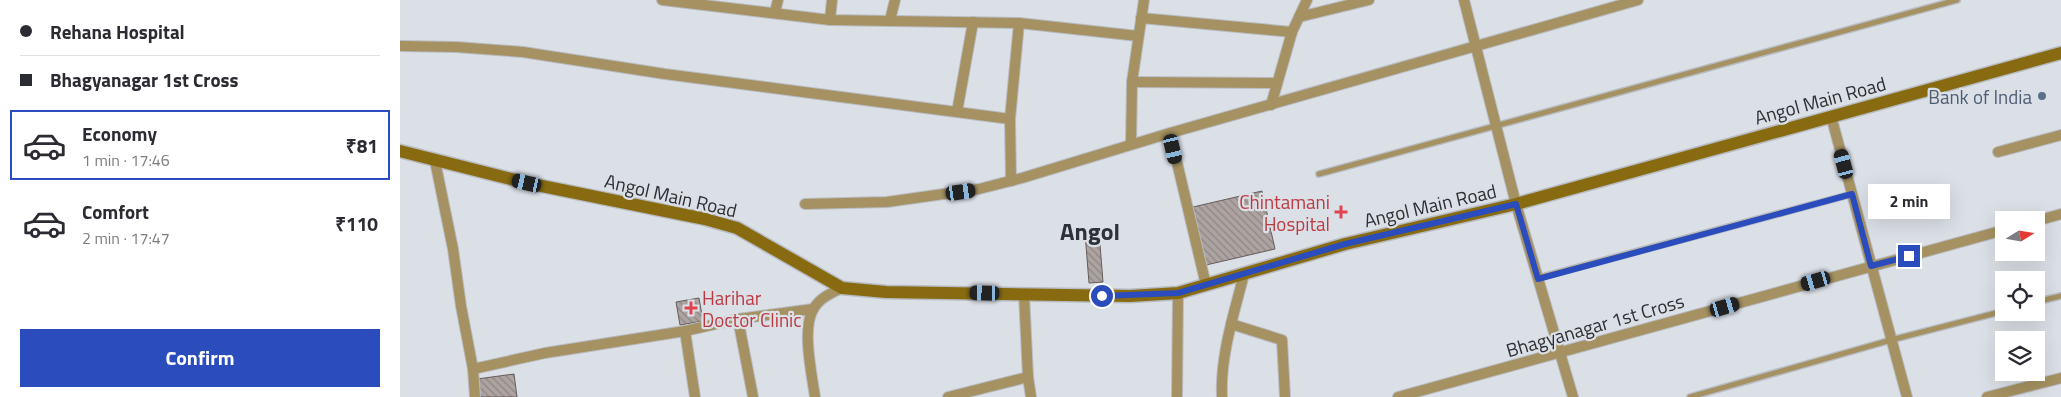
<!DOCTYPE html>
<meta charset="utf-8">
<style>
body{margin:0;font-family:"Titillium Web",sans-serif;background:#f2f2f3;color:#2b2b33;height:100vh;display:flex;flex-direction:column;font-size:19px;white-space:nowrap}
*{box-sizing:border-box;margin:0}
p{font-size:16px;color:#7c7c81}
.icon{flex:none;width:28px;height:28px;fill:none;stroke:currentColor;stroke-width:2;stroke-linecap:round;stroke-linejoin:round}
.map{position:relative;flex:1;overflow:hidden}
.sheet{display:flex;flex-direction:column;background:#fff;width:400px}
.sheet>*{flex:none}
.top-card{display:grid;align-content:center;height:110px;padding:0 20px;background:#fff}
.needle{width:32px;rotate:79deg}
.fabs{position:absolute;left:1595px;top:211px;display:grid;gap:10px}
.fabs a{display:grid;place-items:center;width:50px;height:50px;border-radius:0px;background:#fff;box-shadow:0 5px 20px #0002;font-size:25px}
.end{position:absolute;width:22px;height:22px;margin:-11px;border:6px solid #2a4cbc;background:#fff;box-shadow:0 0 0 2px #fff}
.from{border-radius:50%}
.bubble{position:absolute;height:35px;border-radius:0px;background:#fff;box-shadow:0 5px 20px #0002;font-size:16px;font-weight:700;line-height:35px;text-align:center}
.car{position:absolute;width:15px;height:30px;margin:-15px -8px;border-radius:6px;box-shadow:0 0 4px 1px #0007;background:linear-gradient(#222 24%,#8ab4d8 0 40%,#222 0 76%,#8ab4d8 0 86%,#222 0)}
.top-card b{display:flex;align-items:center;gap:18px;height:48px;font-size:19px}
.top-card b+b{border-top:1px solid #e1e1e2}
.top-card i{width:12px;height:12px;background:#2b2b33}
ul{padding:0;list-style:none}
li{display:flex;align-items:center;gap:15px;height:70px;margin:0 10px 8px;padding:0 10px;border:2px solid transparent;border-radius:0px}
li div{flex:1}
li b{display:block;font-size:19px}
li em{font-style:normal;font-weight:700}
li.on{border-color:#2a4cbc}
li>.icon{width:45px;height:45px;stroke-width:1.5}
.primary-button{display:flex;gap:10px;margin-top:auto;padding:10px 20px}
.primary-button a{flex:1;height:58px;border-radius:0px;background:#2a4cbc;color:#fff;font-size:20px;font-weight:700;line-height:58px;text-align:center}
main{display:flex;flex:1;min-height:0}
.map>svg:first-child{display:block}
.building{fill:url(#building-back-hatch);stroke:#655d5b}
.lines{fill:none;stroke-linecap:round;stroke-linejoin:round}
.lane-casing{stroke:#b8bcc2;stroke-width:8}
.street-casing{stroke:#b8bcc2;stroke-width:12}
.secondary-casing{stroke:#b8bcc2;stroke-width:15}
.lane{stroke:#a59161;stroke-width:5}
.street{stroke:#a59161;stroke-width:10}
.secondary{stroke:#886b11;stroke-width:12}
.route{stroke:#2a4cbc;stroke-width:6}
.service-dot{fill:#5c6f8a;stroke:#dbdfe6;stroke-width:2}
.health-dot{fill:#e0444e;stroke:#dbdfe6;stroke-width:2}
.labels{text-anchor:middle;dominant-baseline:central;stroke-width:4.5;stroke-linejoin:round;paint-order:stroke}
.service-label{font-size:19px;fill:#4e5e75;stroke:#dbdfe6;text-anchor:end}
.street-label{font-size:19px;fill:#2e3033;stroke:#dbdfe6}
.health-label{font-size:19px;fill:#be3a42;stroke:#dbdfe6;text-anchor:end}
.district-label{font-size:24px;font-weight:bold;fill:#2e3237;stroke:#dbdfe6}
</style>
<main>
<section class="sheet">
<div class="top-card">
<b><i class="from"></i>Rehana Hospital</b>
<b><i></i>Bhagyanagar 1st Cross</b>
</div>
<ul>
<li class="on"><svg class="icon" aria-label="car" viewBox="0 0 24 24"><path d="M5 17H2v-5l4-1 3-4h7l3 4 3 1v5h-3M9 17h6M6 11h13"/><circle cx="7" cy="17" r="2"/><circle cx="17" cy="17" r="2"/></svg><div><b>Economy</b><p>1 min · 17:46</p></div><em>₹81</em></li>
<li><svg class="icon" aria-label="car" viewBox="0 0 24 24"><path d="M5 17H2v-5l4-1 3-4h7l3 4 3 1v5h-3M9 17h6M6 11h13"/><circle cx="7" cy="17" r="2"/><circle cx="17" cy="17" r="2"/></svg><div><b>Comfort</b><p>2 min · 17:47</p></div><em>₹110</em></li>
</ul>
<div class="primary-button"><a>Confirm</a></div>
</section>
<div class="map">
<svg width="1661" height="397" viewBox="0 0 1661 397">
<defs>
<pattern id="building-back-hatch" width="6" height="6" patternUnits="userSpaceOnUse" patternTransform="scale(1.25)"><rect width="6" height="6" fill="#ada4a2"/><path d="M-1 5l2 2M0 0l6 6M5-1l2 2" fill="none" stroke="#8d8685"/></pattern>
</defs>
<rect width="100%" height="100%" fill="#dbdfe6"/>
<g class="building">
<path d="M862 191 875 249 806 265 793 207Z"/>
<path d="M699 232 703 282 689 283 685 233Z"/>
<path d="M299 298 303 321 280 325 276 302Z"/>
<path d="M114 374 117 397H79L77 379Z"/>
</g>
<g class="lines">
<g class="lane-casing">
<g id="lane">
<path d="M919 174 1557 0"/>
<path d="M1138 278 1452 194"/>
<path d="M1636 302 1661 296"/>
<path d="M1290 397 1491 340 1604 311"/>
</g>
</g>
<g class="street-casing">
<g id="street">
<path d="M262 0 430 20 619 23 738 36"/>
<path d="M1064 0 1116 204 1173 397"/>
<path d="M375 12 378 0"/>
<path d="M899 17 969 0"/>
<path d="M741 18 892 32"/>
<path d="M430 20 432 0"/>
<path d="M490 20 495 0"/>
<path d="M0 46 56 47 123 52 265 74 610 119"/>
<path d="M732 82 877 83"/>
<path d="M871 105 892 32 907 0"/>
<path d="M557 112 573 22"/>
<path d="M1431 116 1507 397"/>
<path d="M770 133 806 285"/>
<path d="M731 144 732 82 744 0"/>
<path d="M1598 152 1661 135"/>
<path d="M35 161 53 249 61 306 73 369 75 397"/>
<path d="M611 181 610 119 619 23"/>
<path d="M405 204 487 202 579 189 622 178 770 133 1238 0"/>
<path d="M1636 221 1661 214"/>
<path d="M624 294 628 377 631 397"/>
<path d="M338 319 353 397"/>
<path d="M831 324 882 340 885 397"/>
<path d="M285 331 295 397"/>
<path d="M73 369 145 353 285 331 338 319 413 309"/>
<path d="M415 397C412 375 401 327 414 308 420 298 431 293 442 288"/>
<path d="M548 397 628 377"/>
<path d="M777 397 778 293"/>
<path d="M822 397C820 356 834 314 844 274"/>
<path d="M998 397 1604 230"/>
<path d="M1587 397 1661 378"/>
</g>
</g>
<g class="secondary-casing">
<path id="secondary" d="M0 151 127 183 305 219 337 228 442 288 486 292 730 296 778 293 945 244 1116 204 1661 53"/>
</g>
<use href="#lane" class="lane"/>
<use href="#street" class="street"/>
<use href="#secondary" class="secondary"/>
</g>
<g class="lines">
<path class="route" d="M702 296 778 293 945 244 1116 204 1138 279 1452 194 1471 266 1509 256"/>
</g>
<circle class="service-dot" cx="1642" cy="96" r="5"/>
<g class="health-dot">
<path d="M938.5 204.5h5v5h5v5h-5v5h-5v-5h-5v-5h5z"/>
<path d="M288.5 300.5h5v5h5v5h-5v5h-5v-5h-5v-5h5z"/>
</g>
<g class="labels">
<g class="service-label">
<text x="1632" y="96">Bank of India</text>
</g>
<g class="street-label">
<text transform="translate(1420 100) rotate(-15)">Angol Main Road</text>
<text transform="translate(271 195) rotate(13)">Angol Main Road</text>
<text transform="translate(1030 205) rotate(-13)">Angol Main Road</text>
<text transform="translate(1195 325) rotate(-16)">Bhagyanagar 1st Cross</text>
</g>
<g class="health-label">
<text x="930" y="201">Chintamani<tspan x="930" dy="22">Hospital</tspan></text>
<text x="302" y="297" text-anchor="start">Harihar<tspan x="302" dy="22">Doctor Clinic</tspan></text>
</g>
<g class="district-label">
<text x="690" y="231">Angol</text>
</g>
</g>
</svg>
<div class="fabs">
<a><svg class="needle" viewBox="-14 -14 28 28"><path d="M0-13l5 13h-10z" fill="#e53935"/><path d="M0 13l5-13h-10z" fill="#7c7c81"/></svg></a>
<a><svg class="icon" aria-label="locate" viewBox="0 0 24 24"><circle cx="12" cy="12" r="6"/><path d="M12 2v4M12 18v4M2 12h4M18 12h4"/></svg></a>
<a><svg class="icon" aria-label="layers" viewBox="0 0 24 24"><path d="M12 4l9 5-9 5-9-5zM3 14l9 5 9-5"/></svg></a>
</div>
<i class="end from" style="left:702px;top:296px"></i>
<i class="end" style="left:1509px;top:256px"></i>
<div class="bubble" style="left:1468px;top:184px;width:82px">2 min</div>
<i class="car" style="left:773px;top:149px;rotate:167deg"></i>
<i class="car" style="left:1444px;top:164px;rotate:345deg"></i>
<i class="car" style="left:127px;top:183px;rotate:283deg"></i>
<i class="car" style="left:561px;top:192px;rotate:82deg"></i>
<i class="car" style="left:1416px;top:281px;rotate:254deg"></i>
<i class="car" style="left:585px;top:293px;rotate:271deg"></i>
<i class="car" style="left:1325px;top:307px;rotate:74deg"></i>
</div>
</main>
